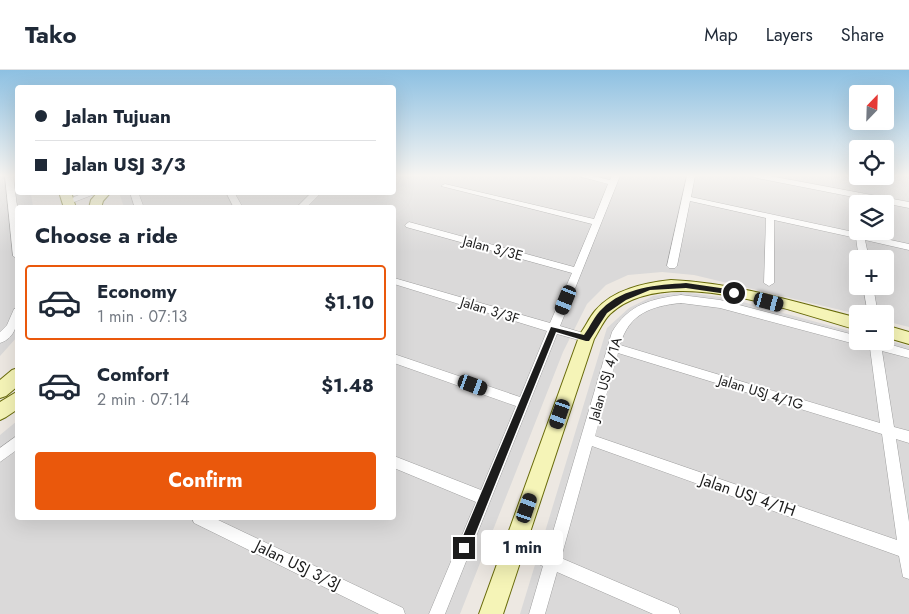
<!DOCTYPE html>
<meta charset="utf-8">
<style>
body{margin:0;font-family:Jost,sans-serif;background:#f6f6f7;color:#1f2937;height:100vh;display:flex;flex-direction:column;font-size:19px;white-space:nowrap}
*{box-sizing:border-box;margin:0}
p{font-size:16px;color:#747a83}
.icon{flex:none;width:28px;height:28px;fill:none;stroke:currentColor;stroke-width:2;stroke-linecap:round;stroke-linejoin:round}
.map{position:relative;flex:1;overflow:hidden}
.drawer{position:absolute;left:15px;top:135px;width:381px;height:315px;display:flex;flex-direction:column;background:#fff;border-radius:5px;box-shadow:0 5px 20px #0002}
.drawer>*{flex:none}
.top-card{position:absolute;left:15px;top:15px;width:381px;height:110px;border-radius:5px;box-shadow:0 5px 20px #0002;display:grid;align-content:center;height:110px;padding:0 20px;background:#fff}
.needle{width:32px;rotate:23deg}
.fabs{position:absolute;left:849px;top:15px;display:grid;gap:10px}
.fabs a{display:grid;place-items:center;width:45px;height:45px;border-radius:5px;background:#fff;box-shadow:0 5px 20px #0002;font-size:25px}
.end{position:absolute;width:22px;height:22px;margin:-11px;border:6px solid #1c1c1c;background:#fff;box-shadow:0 0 0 2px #fff}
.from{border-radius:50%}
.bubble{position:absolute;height:35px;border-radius:5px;background:#fff;box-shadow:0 5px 20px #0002;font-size:16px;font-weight:700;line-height:35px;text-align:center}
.car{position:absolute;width:15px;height:30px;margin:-15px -8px;border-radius:6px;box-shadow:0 0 4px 1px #0007;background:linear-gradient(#222 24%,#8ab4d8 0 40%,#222 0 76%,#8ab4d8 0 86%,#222 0)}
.top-card b{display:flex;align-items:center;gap:18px;height:48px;font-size:19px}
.top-card b+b{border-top:1px solid #e0e1e3}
.top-card i{width:12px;height:12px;background:#1f2937}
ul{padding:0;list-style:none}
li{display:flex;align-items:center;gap:15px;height:75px;margin:0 10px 8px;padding:0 10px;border:2px solid transparent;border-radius:5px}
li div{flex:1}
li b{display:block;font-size:19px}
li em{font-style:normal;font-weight:700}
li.selected{border-color:#ea580c}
li>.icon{width:45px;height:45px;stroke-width:1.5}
h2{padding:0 20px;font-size:22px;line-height:60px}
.cta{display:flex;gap:10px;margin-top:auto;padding:10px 20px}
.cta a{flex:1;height:58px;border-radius:5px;background:#ea580c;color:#fff;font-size:20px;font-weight:700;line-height:58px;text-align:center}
header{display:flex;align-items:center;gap:30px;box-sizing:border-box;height:70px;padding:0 25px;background:#fff;border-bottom:1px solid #e0e1e3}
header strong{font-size:24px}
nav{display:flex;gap:28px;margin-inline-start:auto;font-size:18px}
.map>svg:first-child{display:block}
.residential{fill:#dad9d9;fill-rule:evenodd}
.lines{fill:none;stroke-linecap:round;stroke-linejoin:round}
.street-casing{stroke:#a0a0a0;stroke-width:1}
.secondary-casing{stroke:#696b0a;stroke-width:2}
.street{fill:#fff;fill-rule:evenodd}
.secondary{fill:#f5f4b7;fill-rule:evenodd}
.route{fill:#1c1c1c}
.labels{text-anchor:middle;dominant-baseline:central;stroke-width:4;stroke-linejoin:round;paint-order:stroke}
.street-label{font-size:14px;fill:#1c1c1c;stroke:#fff}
.near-street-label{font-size:16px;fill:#1c1c1c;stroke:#fff}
</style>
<header>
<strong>Tako</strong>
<nav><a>Map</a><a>Layers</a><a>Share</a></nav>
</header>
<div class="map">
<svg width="909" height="544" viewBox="0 0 909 544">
<rect width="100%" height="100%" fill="#ede8e2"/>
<g class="residential">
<path d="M0 106H17L18 122 31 123 33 137 18 138 17 267 0 286Z"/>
<path d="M394 106H909V257L885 251V244H857L694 205 662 202 628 205 606 215 587 234 563 282 460 544H0V365L17 351 18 448H394V138L124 137 119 123 394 122ZM858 134H885V161H858ZM858 189H885V216H858Z"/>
<path d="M682 222 728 228 857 263 858 271 885 270 909 276V544H520L607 258 629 238 653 226Z"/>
</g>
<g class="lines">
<g class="street-casing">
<g id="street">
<path d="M5 106H13L18 143V189L13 186Z"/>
<path d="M578 106H593L610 110 612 106H620L560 256 590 265 592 268 586 272 557 264 445 544H429L476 432 394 398V386L481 420 516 336 394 293V284L520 327 547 261 394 214V208L550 253 572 203 406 157 405 155 409 152 574 197 592 154 441 116 445 114 594 149 608 114Z"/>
<path d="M687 106H695L691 127 909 174V180L865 170 869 189H859L856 168 774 150V213L769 216 764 213 766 148 690 131 677 196 675 198H669L667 196Z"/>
<path d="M753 106H770L909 132V138L757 108Z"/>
<path d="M86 122H100L69 134 65 131Z"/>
<path d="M130 122H138L144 138H135Z"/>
<path d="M226 122H234L243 138H234Z"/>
<path d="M312 122H322L306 138H296Z"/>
<path d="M863 216H873L877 239 876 242H868L867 239Z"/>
<path d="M681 225 720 230 858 266V271H878L909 280V288L882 281 894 357 909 361V373L896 369 909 452V509L903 507 899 486 592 376 561 488 678 538 680 544H653L557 502 545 544H529L543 496 509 481 506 476 509 471 514 468 547 482 612 262C629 234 651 229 681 225ZM681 233 720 238 870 278 880 353 620 275C629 243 652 236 681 233ZM618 283 882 364 897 470 595 366Z"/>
<path d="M18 238C18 252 16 268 0 273V262L7 255 14 239Z"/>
<path d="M18 365V379L0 392V378Z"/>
<path d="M192 448H214L403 538 405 544H379L194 453Z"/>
</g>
</g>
<g class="secondary-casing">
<g id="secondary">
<path d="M59 122H71L76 138H64Z"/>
<path d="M98 122H111L103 131 101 138H89L91 130Z"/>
<path d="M671 210C735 213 796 232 858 248V260C792 242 667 192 610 244 603 251 599 261 594 269L503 544H479L580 264C586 256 589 248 595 241 613 219 645 213 671 210Z"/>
<path d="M885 255 909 262V274L885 267Z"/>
<path d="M18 298V316L6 326 0 328V310L12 300Z"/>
<path d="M18 321V339L6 347 0 350V332Z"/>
</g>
</g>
<use href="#street" class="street"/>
<use href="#secondary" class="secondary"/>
</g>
<linearGradient id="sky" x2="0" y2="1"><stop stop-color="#8dc0e2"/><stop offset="0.58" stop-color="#f7f5f2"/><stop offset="1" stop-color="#f7f5f2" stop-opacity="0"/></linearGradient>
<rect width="909" height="182" fill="url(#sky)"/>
<path class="route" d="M686 213 734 220 738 223 734 225 686 218 650 220 626 230 607 243 589 271H586L556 262 468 482 464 483 460 482 458 478 551 257 584 265C590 257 595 245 602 239 624 217 657 215 686 213Z"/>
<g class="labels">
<g class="street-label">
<text transform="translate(493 178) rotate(15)">Jalan 3/3E</text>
<text transform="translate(490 240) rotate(17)">Jalan 3/3F</text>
<text transform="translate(605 309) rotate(-74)">Jalan USJ 4/1A</text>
<text transform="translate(761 322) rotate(17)">Jalan USJ 4/1G</text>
</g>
<g class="near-street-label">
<text transform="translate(748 425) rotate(19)">Jalan USJ 4/1H</text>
<text transform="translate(298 495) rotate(26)">Jalan USJ 3/3J</text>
</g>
</g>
</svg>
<div class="fabs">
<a><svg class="needle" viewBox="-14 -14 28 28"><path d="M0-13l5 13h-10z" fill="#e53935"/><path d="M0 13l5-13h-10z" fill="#747a83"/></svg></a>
<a><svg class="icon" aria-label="locate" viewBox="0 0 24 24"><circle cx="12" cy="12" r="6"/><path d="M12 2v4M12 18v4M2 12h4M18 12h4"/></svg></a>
<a><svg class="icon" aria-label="layers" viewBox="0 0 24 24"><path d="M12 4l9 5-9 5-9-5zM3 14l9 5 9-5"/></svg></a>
<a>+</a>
<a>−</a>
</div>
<i class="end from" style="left:734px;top:223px"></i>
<i class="end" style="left:464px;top:478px"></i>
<div class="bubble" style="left:481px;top:460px;width:82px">1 min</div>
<i class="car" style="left:566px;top:230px;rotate:202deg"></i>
<i class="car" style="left:769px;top:232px;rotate:105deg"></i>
<i class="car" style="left:473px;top:315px;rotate:110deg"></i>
<i class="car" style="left:560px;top:344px;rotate:199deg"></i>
<i class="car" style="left:527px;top:438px;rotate:19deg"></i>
<div class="top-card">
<b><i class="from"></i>Jalan Tujuan</b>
<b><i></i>Jalan USJ 3/3</b>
</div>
<section class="drawer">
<h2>Choose a ride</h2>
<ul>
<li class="selected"><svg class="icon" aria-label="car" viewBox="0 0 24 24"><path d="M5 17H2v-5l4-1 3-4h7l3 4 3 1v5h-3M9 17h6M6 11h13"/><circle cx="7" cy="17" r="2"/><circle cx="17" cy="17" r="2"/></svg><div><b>Economy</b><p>1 min · 07:13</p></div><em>$1.10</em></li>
<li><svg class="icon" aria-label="car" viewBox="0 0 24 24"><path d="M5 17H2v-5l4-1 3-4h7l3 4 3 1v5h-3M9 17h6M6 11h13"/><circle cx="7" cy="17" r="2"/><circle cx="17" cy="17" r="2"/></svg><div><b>Comfort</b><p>2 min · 07:14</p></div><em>$1.48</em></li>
</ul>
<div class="cta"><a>Confirm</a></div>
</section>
</div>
